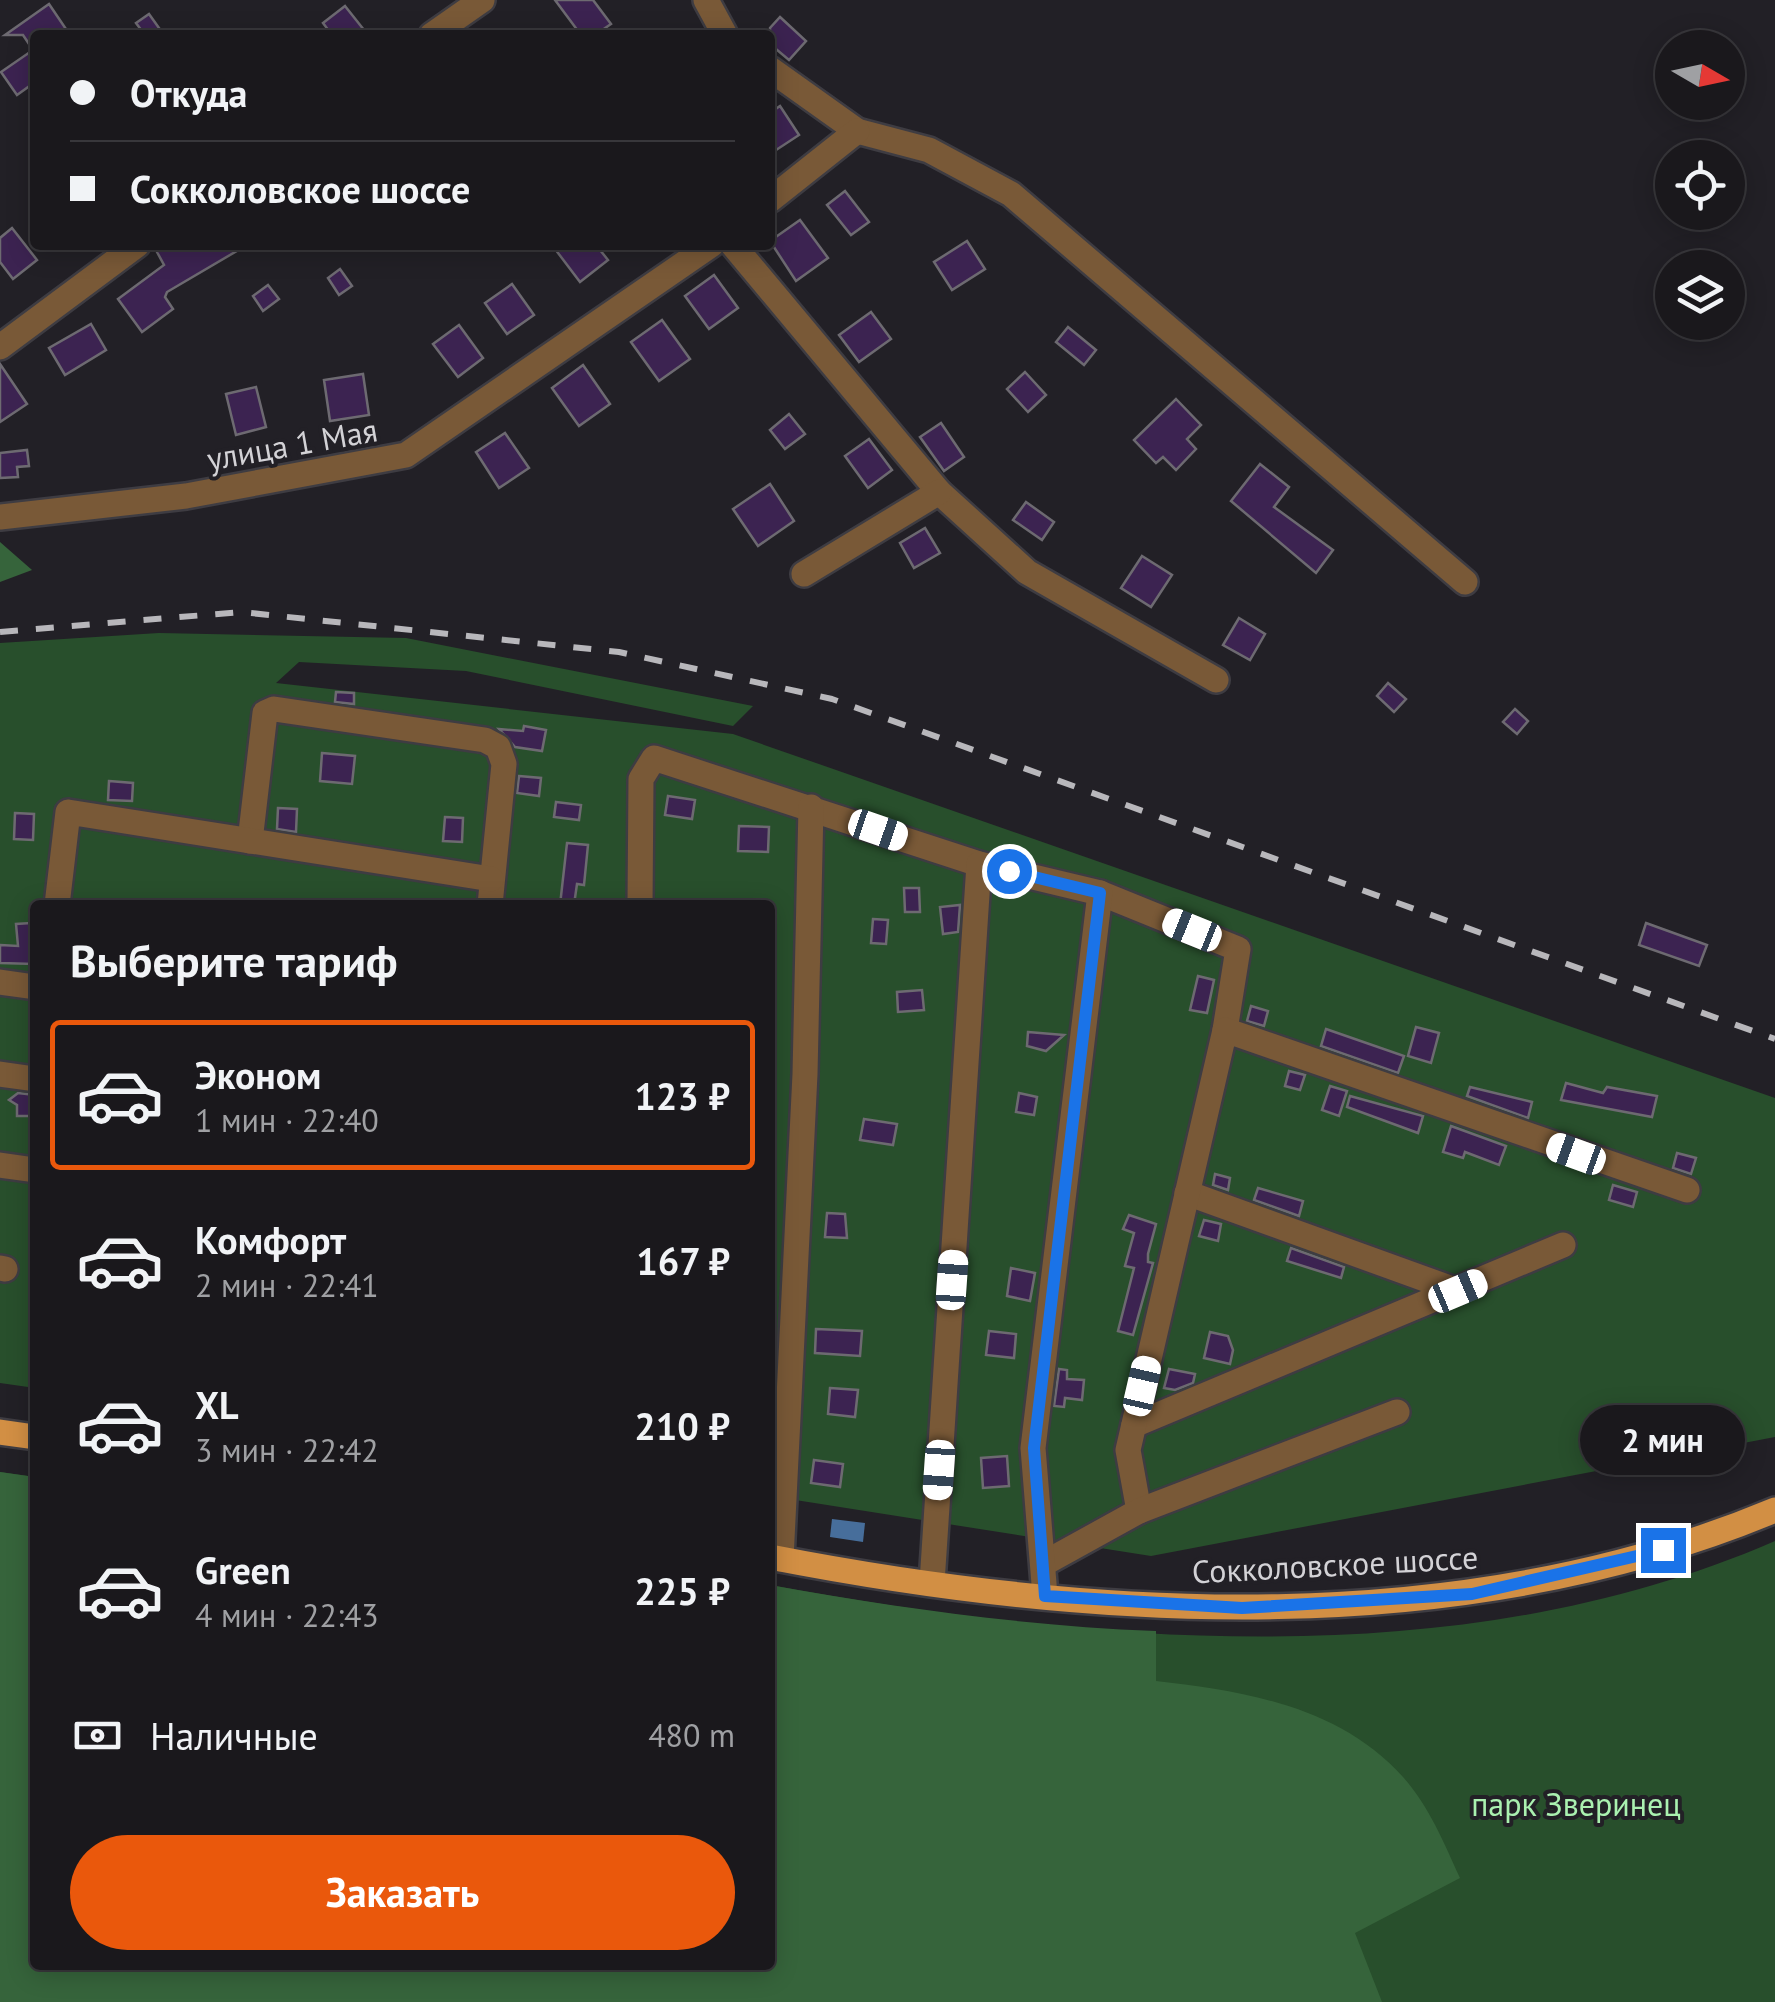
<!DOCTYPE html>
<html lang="ru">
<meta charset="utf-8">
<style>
body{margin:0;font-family:"PT Sans",sans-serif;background:#232125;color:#f1f3f6;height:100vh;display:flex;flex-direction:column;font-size:38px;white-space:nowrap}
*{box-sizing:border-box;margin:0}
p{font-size:32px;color:#9fa0a3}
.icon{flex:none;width:55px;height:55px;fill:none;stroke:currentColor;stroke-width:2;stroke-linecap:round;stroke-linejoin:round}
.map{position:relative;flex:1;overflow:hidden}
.details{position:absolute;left:30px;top:900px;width:745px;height:1070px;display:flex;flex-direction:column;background:#1a181c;border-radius:10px;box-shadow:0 5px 25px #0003,0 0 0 2px #38373b}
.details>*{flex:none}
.top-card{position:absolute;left:30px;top:30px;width:745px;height:220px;border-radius:10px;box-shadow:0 5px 25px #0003,0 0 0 2px #38373b;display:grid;align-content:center;height:220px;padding:0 40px;background:#1a181c}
.needle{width:65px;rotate:99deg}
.controls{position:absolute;left:1655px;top:30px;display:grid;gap:20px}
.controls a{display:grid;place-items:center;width:90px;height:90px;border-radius:50%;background:#1a181c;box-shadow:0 5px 25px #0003,0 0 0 2px #38373b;font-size:50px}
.end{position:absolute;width:45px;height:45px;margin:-22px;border:12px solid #1a73e8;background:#fff;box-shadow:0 0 0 5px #fff}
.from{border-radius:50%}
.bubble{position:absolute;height:70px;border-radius:35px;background:#1a181c;box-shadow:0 5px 25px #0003,0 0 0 2px #38373b;font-size:32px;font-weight:600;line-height:70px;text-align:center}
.car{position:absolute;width:30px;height:60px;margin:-30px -15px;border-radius:12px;box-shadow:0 0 8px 2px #0007;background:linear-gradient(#fff 24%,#345 0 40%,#fff 0 76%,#345 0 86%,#fff 0)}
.top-card b{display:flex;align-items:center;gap:35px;height:95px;font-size:38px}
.top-card b+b{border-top:2px solid #38373b}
.top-card i{width:25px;height:25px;background:#f1f3f6}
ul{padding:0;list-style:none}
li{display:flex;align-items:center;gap:30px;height:150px;margin:0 20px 15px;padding:0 20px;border:5px solid transparent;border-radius:10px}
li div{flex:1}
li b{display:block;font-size:38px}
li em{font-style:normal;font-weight:600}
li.on{border-color:#ea580c}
li>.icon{width:90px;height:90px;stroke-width:1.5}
h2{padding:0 40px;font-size:45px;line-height:120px}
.pay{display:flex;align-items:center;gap:25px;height:110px;padding:0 40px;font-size:38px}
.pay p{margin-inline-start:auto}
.button{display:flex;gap:20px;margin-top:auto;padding:20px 40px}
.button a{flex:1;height:115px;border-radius:60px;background:#ea580c;color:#fff;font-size:40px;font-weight:600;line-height:115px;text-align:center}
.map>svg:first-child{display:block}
.green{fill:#284f2c}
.forest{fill:#36643b}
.water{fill:#476e9b}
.building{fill:#3c2351;stroke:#6d6a71;stroke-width:2.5}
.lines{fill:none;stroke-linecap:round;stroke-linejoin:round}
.minor-casing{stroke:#3e3c42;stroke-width:30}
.major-casing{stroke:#3e3c42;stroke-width:30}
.minor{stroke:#795937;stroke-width:25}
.major{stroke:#d28f44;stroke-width:25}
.rail{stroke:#b8b7bb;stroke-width:6;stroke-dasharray:18 18;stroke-linecap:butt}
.route{stroke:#1a73e8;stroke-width:12}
.labels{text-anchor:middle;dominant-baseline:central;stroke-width:8;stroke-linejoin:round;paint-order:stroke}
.street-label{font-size:32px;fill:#d3d2d6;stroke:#222026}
.park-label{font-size:32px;fill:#aaf1b0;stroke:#222026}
</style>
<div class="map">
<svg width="1775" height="2002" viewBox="0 0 1775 2002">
<rect width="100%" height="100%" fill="#222026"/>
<g class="green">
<path d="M159 633 406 638 753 706 733 726 466 671 299 662 276 683 733 734 1775 1098V1437L1151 1556 770 1496V905H35V1388L0 1383V643Z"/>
<path d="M0 1472 35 1477V1965H770V1585C1098 1645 1462 1677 1775 1541V2002H0Z"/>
</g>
<g class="forest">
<path d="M0 542 32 570 0 582Z"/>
<path d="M0 1472 35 1477V1965H770V1585C898 1608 1026 1626 1156 1631V1681C1244 1691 1339 1706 1403 1777 1429 1806 1444 1843 1460 1878L1355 1933 1382 2002H0Z"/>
</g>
<path class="water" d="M832 1519 865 1523 863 1542 830 1537Z"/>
<g class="building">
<path d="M555 0H593L611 24 595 35H581Z"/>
<path d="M49 4 70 35H35V82L17 95 1 72 33 50 23 35H5Z"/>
<path d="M345 6 368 35H332L323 23Z"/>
<path d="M149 14 164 35H145L136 23Z"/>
<path d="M780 17 806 41 789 60 770 44V28Z"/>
<path d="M780 106 799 135 770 154V113Z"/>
<path d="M845 191 869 222 851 235 827 205Z"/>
<path d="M800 220 828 258 796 281 770 241Z"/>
<path d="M12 228 37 260 13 279 0 262V238Z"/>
<path d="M967 241 985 269 952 290 934 262Z"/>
<path d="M169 245H247L167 292 165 297 173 309 142 332 118 299 164 265 157 252Z"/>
<path d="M552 245H596L608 260 580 282Z"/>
<path d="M340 269 352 286 339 295 328 278Z"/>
<path d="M714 275 738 308 709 329 685 296Z"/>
<path d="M512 284 534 315 507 334 485 303Z"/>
<path d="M268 285 279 299 263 311 253 296Z"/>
<path d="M871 312 891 339 859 362 839 335Z"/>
<path d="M662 320 690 359 659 381 631 342Z"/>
<path d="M91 324 106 350 65 375 49 348Z"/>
<path d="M459 325 483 358 458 377 433 344Z"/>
<path d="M1068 327 1096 350 1084 365 1056 342Z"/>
<path d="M0 364 27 404 0 422Z"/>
<path d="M583 365 610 404 579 426 552 388Z"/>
<path d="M1025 372 1046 395 1028 412 1007 389Z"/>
<path d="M363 374 369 415 330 421 324 380Z"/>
<path d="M256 387 266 427 236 435 226 394Z"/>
<path d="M1176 399 1201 425 1187 439 1196 449 1176 470 1163 457 1156 463 1134 440Z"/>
<path d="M789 414 805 434 785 449 770 430Z"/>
<path d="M941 423 964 457 944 471 920 437Z"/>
<path d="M505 433 529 468 499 488 476 452Z"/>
<path d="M869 439 892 470 868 488 845 456Z"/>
<path d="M27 450 29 466 17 467 18 477 0 478V453Z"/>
<path d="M1260 464 1289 487 1274 507 1333 550 1316 573 1231 501Z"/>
<path d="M770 484 794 521 758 546 733 509Z"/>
<path d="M1026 502 1054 522 1042 540 1013 520Z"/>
<path d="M925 528 940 553 914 568 900 543Z"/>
<path d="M1142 556 1172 575 1151 607 1121 588Z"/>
<path d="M1239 618 1265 634 1250 660 1223 645Z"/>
<path d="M1388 683 1406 699 1394 712 1377 696Z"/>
<path d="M336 692 354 693V704L335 702Z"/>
<path d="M1515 709 1528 721 1517 734 1503 722Z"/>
<path d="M524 726 546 730 542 751 515 747 499 729 523 731Z"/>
<path d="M322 753 355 756 352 784 320 781Z"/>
<path d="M519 776 541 778 539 796 517 793Z"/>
<path d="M109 781 133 783 132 801 108 800Z"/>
<path d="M668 796 695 800 692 819 665 815Z"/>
<path d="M556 802 581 805 579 820 554 817Z"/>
<path d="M278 808 297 809 296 832 277 829Z"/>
<path d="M15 813 34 814 33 840 14 839Z"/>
<path d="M445 817 463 818 462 842 443 841Z"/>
<path d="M739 826 769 827 768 852 738 851Z"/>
<path d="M567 843 588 845 584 885 577 884 574 905H560Z"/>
<path d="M904 888H919L920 912H905Z"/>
<path d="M960 905 958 932 943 934 940 907Z"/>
<path d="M873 919 888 920 886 944 871 943Z"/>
<path d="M31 923 34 964 0 963V945L18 946 16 924Z"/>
<path d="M1646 923 1707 945 1699 966 1639 945Z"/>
<path d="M1198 976 1214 980 1207 1013 1190 1010Z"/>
<path d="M922 990 924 1010 898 1012 897 992Z"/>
<path d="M1251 1006 1268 1011 1264 1026 1247 1021Z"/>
<path d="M1416 1027 1439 1033 1431 1063 1408 1056Z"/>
<path d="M1326 1029 1404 1056 1398 1073 1321 1046Z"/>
<path d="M1028 1032 1064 1035 1046 1051 1027 1046Z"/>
<path d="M1289 1071 1305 1075 1300 1090 1285 1086Z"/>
<path d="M1566 1083 1603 1093 1607 1087 1657 1096 1652 1117 1561 1100Z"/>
<path d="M1330 1086 1347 1091 1339 1116 1322 1110Z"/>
<path d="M1470 1087 1532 1102 1528 1118 1467 1096Z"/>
<path d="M18 1093 35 1095V1116H17V1105L9 1100Z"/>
<path d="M1019 1093 1037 1097 1034 1115 1016 1112Z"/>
<path d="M1350 1096 1423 1116 1418 1133 1347 1107Z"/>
<path d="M864 1119 897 1124 893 1145 860 1140Z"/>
<path d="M1451 1126 1506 1146 1499 1165 1465 1152 1463 1158 1443 1152Z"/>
<path d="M1677 1153 1696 1158 1691 1174 1673 1168Z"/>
<path d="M1215 1174 1230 1178 1228 1190 1213 1185Z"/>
<path d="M1613 1185 1637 1192 1633 1207 1609 1200Z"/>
<path d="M1258 1188 1303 1201 1299 1216 1254 1200Z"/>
<path d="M827 1213 845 1214 847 1238 825 1237Z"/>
<path d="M1129 1215 1156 1224 1148 1254V1262L1153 1263 1133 1335 1118 1331 1134 1268 1125 1266 1134 1233 1123 1229Z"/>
<path d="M1204 1220 1221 1224 1218 1241 1199 1236Z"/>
<path d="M1291 1248 1344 1267 1341 1278 1287 1261Z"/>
<path d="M1011 1268 1035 1273 1030 1301 1007 1296Z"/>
<path d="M816 1329 862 1331 860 1356 815 1353Z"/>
<path d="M989 1331 1016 1334 1014 1358 986 1355Z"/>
<path d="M1210 1332 1228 1336 1233 1350 1230 1364 1204 1358Z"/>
<path d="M1059 1369 1067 1370V1379L1084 1380 1082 1400 1065 1398 1064 1407 1054 1406Z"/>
<path d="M1169 1369 1195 1374 1193 1383 1175 1390 1164 1388Z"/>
<path d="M830 1388 858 1390 855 1417 828 1414Z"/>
<path d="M1007 1456 1009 1486 983 1488 981 1458Z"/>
<path d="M814 1460 843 1464 840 1487 811 1483Z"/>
</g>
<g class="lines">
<g class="minor-casing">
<g id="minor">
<path d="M706 0 725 35"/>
<path d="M432 35 482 0"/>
<path d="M770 69 857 131 929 150 1011 194 1465 582"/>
<path d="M770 200 857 131"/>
<path d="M733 245 939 492 1027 572 1216 680"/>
<path d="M0 347 137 245"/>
<path d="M0 517 186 496 406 455 711 245"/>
<path d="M804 574 939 492"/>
<path d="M250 841 265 713 274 709 485 740 498 747 504 764 490 905"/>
<path d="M57 905 68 812 491 879"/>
<path d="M640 905 641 779 654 758 979 864 1100 893 1238 949 1225 1030"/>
<path d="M0 982 35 987"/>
<path d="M0 1074 35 1079"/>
<path d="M0 1165 35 1170"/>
<path d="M1187 1193 1458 1291"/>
<path d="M0 1268 5 1269"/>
<path d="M1134 1425 1563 1245"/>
<path d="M1139 1511 1128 1450 1225 1030 1687 1190"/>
<path d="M781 1559 805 1074 811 807"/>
<path d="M1043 1564 1139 1511 1397 1412"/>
<path d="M932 1583 979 864"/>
<path d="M1045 1596 1033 1448 1100 893"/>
</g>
</g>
<g class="major-casing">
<g id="major">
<path d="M0 1432 35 1437"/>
<path d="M770 1557C1098 1621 1462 1641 1775 1510"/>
</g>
</g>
<use href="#minor" class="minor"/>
<use href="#major" class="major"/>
<path class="rail" d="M0 632 241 612 619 652 832 699 1775 1039"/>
</g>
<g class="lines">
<path class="route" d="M1009 871 1100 893 1034 1448 1045 1596 1242 1608 1472 1594 1663 1550"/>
</g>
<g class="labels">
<g class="street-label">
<text transform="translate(292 444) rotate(-10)">улица 1 Мая</text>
<text transform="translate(1335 1564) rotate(-3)">Сокколовское шоссе</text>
</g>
<g class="park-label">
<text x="1576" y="1804">парк Зверинец</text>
</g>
</g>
</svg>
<div class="controls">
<a><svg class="needle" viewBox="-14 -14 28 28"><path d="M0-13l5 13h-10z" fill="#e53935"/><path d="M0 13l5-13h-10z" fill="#9fa0a3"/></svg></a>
<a><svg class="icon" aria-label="locate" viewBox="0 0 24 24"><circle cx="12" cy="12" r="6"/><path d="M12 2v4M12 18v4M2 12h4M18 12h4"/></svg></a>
<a><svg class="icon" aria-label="layers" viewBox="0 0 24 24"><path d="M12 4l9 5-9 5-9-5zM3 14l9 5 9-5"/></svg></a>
</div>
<i class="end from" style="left:1009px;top:871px"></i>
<i class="end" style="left:1663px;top:1550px"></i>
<div class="bubble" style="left:1580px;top:1405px;width:165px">2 мин</div>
<i class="car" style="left:878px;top:830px;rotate:109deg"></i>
<i class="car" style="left:1192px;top:930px;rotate:292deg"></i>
<i class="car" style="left:1576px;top:1154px;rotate:290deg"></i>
<i class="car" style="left:952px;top:1280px;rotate:4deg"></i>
<i class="car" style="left:1458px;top:1291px;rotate:67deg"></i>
<i class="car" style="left:1142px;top:1386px;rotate:13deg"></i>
<i class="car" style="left:939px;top:1470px;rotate:184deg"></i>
<div class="top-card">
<b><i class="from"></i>Откуда</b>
<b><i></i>Сокколовское шоссе</b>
</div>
<section class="details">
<h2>Выберите тариф</h2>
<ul>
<li class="on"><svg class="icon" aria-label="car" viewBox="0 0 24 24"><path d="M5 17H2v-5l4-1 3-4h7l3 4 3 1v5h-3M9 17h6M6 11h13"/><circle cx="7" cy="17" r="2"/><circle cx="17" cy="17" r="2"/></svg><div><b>Эконом</b><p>1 мин · 22:40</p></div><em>123 ₽</em></li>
<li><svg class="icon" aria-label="car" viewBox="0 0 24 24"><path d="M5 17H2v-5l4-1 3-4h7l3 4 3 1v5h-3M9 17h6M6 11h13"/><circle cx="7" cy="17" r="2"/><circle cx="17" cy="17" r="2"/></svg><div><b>Комфорт</b><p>2 мин · 22:41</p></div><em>167 ₽</em></li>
<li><svg class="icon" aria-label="car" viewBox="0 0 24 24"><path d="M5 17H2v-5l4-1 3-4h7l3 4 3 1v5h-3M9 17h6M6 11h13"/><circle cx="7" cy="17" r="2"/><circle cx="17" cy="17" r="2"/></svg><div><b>XL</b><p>3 мин · 22:42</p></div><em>210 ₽</em></li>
<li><svg class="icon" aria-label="car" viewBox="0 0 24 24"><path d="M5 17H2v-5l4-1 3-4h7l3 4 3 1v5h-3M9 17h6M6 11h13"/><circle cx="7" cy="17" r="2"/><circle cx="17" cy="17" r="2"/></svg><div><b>Green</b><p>4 мин · 22:43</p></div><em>225 ₽</em></li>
</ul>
<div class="pay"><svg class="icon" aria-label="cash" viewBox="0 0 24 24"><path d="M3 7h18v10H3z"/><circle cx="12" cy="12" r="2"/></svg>Наличные<p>480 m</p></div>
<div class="button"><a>Заказать</a></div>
</section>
</div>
